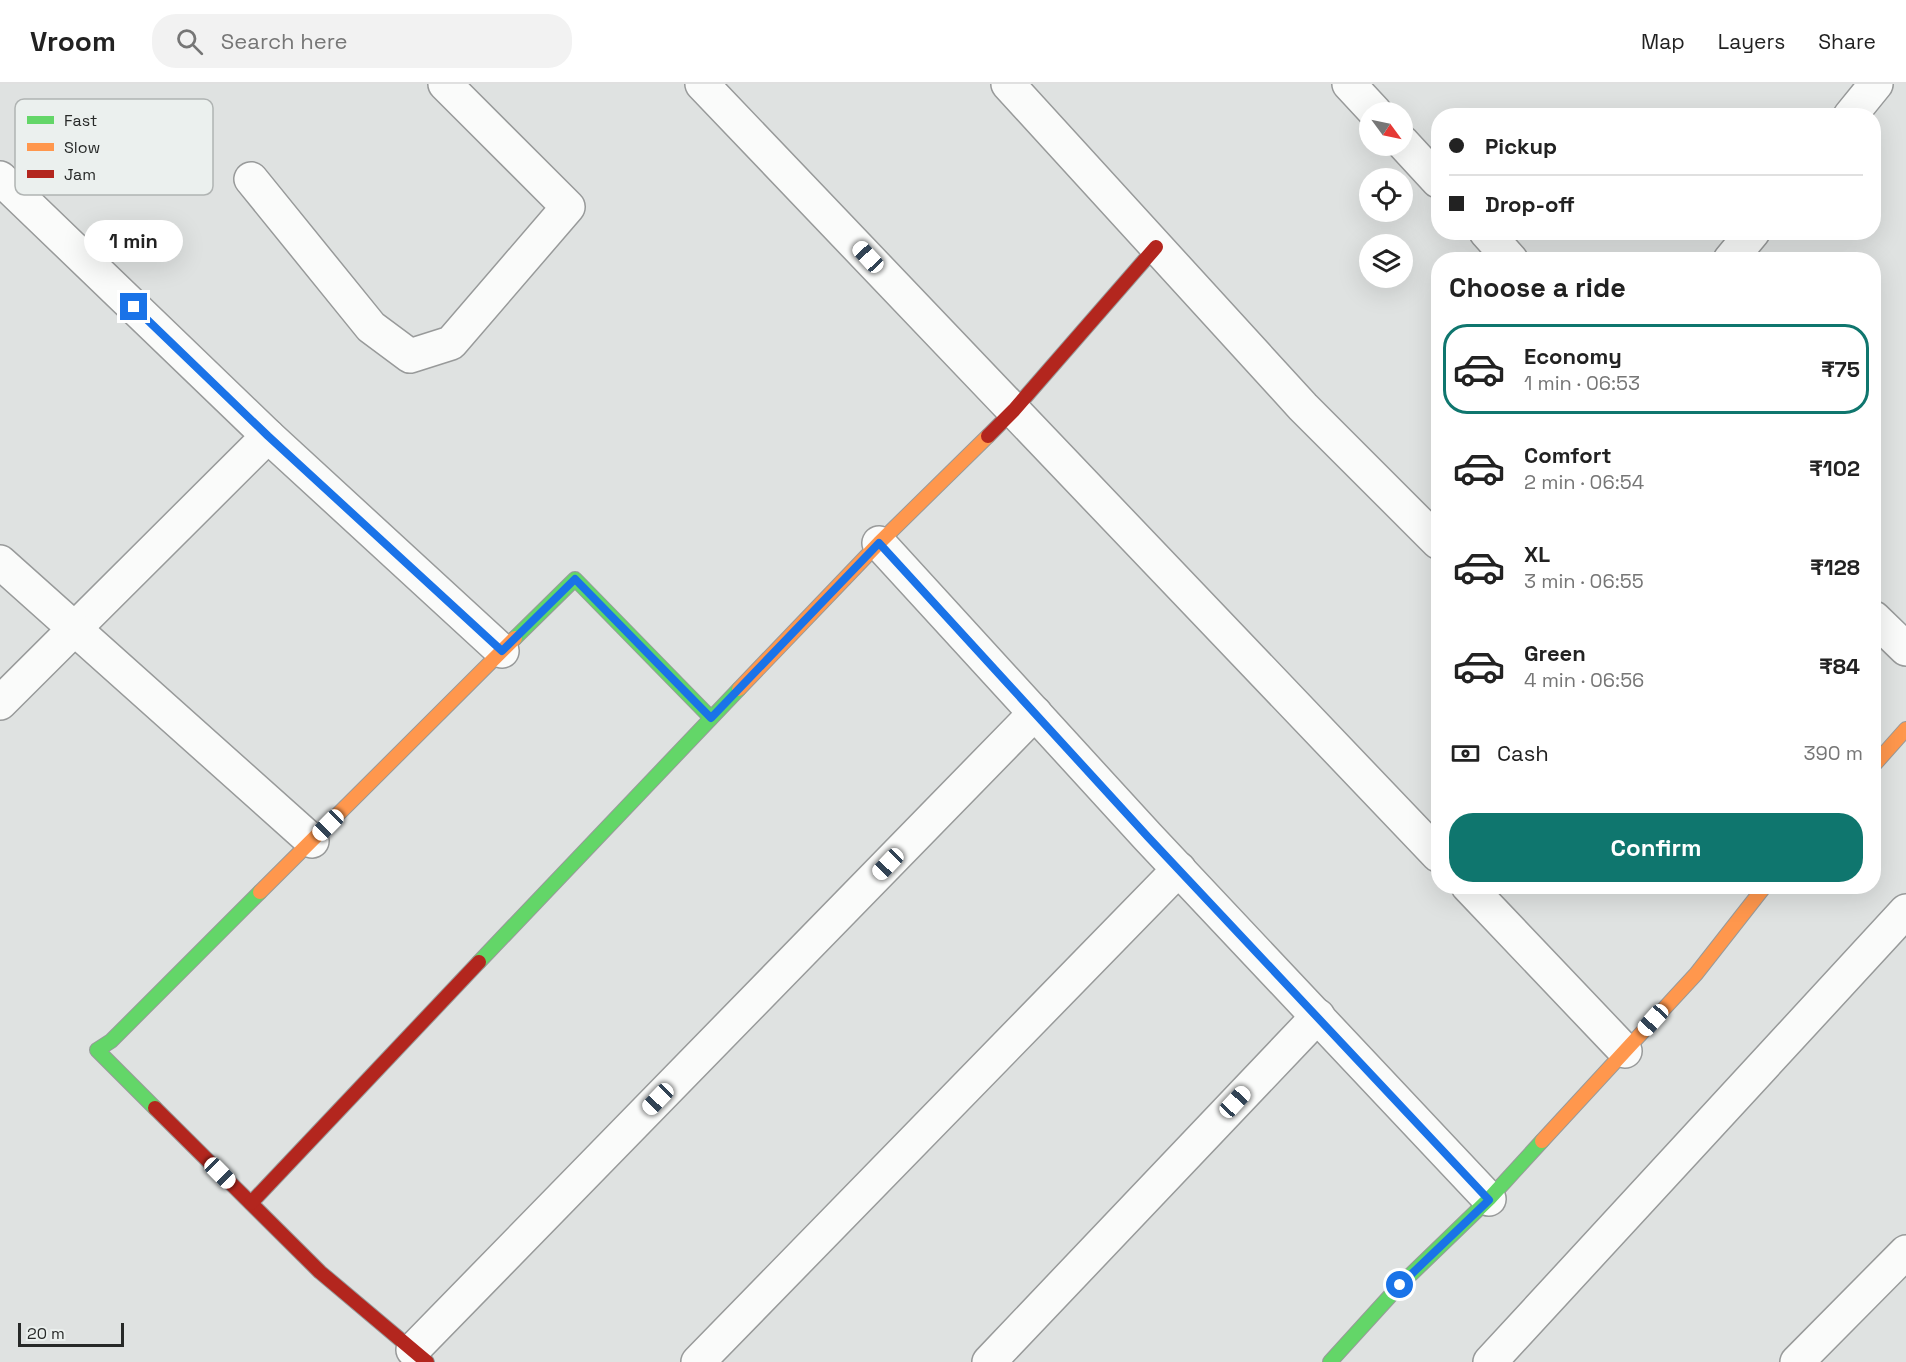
<!DOCTYPE html>
<meta charset="utf-8">
<style>
body{margin:0;font-family:"Space Grotesk",sans-serif;background:#f2f2f2;color:#222;height:100vh;display:flex;flex-direction:column;font-size:22px;white-space:nowrap}
*{box-sizing:border-box;margin:0}
p{font-size:20px;color:#767676}
.icon{flex:none;width:33px;height:33px;fill:none;stroke:currentColor;stroke-width:2;stroke-linecap:round;stroke-linejoin:round}
.map{position:relative;flex:1;overflow:hidden}
.details{position:absolute;left:1431px;top:168px;width:450px;height:642px;display:flex;flex-direction:column;background:#fff;border-radius:24px;box-shadow:0 6px 24px #0002}
.details>*{flex:none}
.hud{position:absolute;left:1431px;top:24px;width:450px;height:132px;border-radius:24px;box-shadow:0 6px 24px #0002;display:grid;align-content:center;height:132px;padding:0 18px;background:#fff}
.needle{width:39px;rotate:123deg}
.buttons{position:absolute;left:1359px;top:18px;display:grid;gap:12px}
.buttons a{display:grid;place-items:center;width:54px;height:54px;border-radius:50%;background:#fff;box-shadow:0 6px 24px #0002;font-size:30px}
.scale{position:absolute;left:18px;bottom:15px;width:106px;box-sizing:border-box;padding-left:6px;border:3px solid #272928;border-top:0;font-size:16px;line-height:21px;white-space:nowrap;color:#272928;-webkit-text-stroke:4px #ebf0ee;paint-order:stroke}
.end{position:absolute;width:27px;height:27px;margin:-14px;border:8px solid #1a73e8;background:#fff;box-shadow:0 0 0 3px #fff}
.from{border-radius:50%}
.bubble{position:absolute;height:42px;border-radius:21px;background:#fff;box-shadow:0 6px 24px #0002;font-size:20px;font-weight:700;line-height:42px;text-align:center}
.car{position:absolute;width:18px;height:36px;margin:-18px -9px;border-radius:8px;box-shadow:0 0 4px 2px #0007;background:linear-gradient(#fff 24%,#345 0 40%,#fff 0 76%,#345 0 86%,#fff 0)}
.hud b{display:flex;align-items:center;gap:21px;height:57px;font-size:22px}
.hud b+b{border-top:2px solid #e0e0e0}
.hud i{width:15px;height:15px;background:#222}
ul{padding:0;list-style:none}
li{display:flex;align-items:center;gap:18px;height:90px;margin:0 12px 9px;padding:0 6px;border:3px solid transparent;border-radius:24px}
li div{flex:1}
li b{display:block;font-size:22px}
li em{font-style:normal;font-weight:700}
li.active{border-color:#0f766e}
li>.icon{width:54px;height:54px;stroke-width:1.5}
h2{padding:0 18px;font-size:27px;line-height:72px}
.pay{display:flex;align-items:center;gap:15px;height:66px;padding:0 18px;font-size:22px}
.pay p{margin-inline-start:auto}
.button{display:flex;gap:12px;margin-top:auto;padding:12px 18px}
.button a{flex:1;height:69px;border-radius:24px;background:#0f766e;color:#fff;font-size:24px;font-weight:700;line-height:69px;text-align:center}
header{display:flex;align-items:center;gap:36px;box-sizing:border-box;height:84px;padding:0 30px;background:#fff;border-bottom:2px solid #e0e0e0}
header strong{font-size:28px}
nav{display:flex;gap:33px;margin-inline-start:auto;font-size:21px}
.search{width:420px;height:54px;background:#f2f2f2;display:flex;align-items:center;gap:15px;box-sizing:border-box;padding:0 21px;border-radius:24px;color:#767676;font-size:22px}
.map>svg:first-child{display:block}
.lines{fill:none;stroke-linecap:round;stroke-linejoin:round}
.street-casing{stroke:#989a9a;stroke-width:36}
.fast-casing{stroke:#989a9a;stroke-width:16}
.slow-casing{stroke:#989a9a;stroke-width:16}
.jam-casing{stroke:#989a9a;stroke-width:16}
.street{stroke:#fafbfa;stroke-width:33}
.fast{stroke:#63d668;stroke-width:14}
.slow{stroke:#ff974d;stroke-width:14}
.jam{stroke:#b3261e;stroke-width:14}
.route{stroke:#1a73e8;stroke-width:8}
.key{fill:#ebf0ee;stroke:#b0b4b3;stroke-width:1.5}
.key-label{font-size:16px;fill:#272928}
</style>
<header>
<strong>Vroom</strong>
<div class="search"><svg class="icon" aria-label="search" viewBox="0 0 24 24"><circle cx="10" cy="10" r="6"/><path d="M15 15l6 6"/></svg>Search here</div>
<nav><a>Map</a><a>Layers</a><a>Share</a></nav>
</header>
<div class="map">
<svg width="1906" height="1278" viewBox="0 0 1906 1278">
<rect width="100%" height="100%" fill="#dfe2e1"/>
<g class="lines">
<g class="street-casing">
<g id="street">
<path d="M702 0 1438 771"/>
<path d="M1008 0 1303 323 1438 458"/>
<path d="M1349 0 1375 28"/>
<path d="M1850 32 1876 0"/>
<path d="M1402 58 1438 97"/>
<path d="M0 94 268 352 0 619"/>
<path d="M251 95 371 243 410 272 451 259 568 123 445 0"/>
<path d="M1486 148 1511 176"/>
<path d="M1730 176 1753 148"/>
<path d="M268 352 502 567"/>
<path d="M879 459 1148 753 1489 1115"/>
<path d="M0 478 312 757"/>
<path d="M1874 534 1906 565"/>
<path d="M1468 802 1625 967"/>
<path d="M413 1266 1035 629"/>
<path d="M698 1278 1179 785"/>
<path d="M989 1278 1318 932"/>
<path d="M1490 1278 1906 827"/>
<path d="M1797 1278 1906 1168"/>
</g>
</g>
<g class="fast-casing">
<g id="fast">
<path d="M515 554 575 495 711 634"/>
<path d="M479 878 739 605"/>
<path d="M155 1024 97 966 111 957 260 808"/>
<path d="M1330 1278 1400 1201 1489 1115 1542 1057"/>
</g>
</g>
<g class="slow-casing">
<g id="slow">
<path d="M739 605 879 459 988 352"/>
<path d="M1874 681 1906 645"/>
<path d="M260 808 515 554"/>
<path d="M1542 1057 1696 890 1765 802"/>
</g>
</g>
<g class="jam-casing">
<g id="jam">
<path d="M988 352 1014 326 1156 163"/>
<path d="M155 1024 320 1188 427 1278"/>
<path d="M251 1119 479 878"/>
</g>
</g>
<use href="#street" class="street"/>
<use href="#fast" class="fast"/>
<use href="#slow" class="slow"/>
<use href="#jam" class="jam"/>
</g>
<g class="lines">
<path class="route" d="M134 223 268 352 502 567 575 495 711 634 879 459 1148 753 1489 1116 1400 1201"/>
</g>
<rect x="15" y="15" width="198" height="96" rx="9" class="key"/>
<rect x="27" y="32" width="27" height="8" fill="#63d668"/>
<rect x="27" y="59" width="27" height="8" fill="#ff974d"/>
<rect x="27" y="86" width="27" height="8" fill="#b3261e"/>
<g class="key-label">
<text x="64" y="42">Fast</text>
<text x="64" y="69">Slow</text>
<text x="64" y="96">Jam</text>
</g>
</svg>
<div class="buttons">
<a><svg class="needle" viewBox="-14 -14 28 28"><path d="M0-13l5 13h-10z" fill="#e53935"/><path d="M0 13l5-13h-10z" fill="#767676"/></svg></a>
<a><svg class="icon" aria-label="locate" viewBox="0 0 24 24"><circle cx="12" cy="12" r="6"/><path d="M12 2v4M12 18v4M2 12h4M18 12h4"/></svg></a>
<a><svg class="icon" aria-label="layers" viewBox="0 0 24 24"><path d="M12 4l9 5-9 5-9-5zM3 14l9 5 9-5"/></svg></a>
</div>
<div class="scale">20 m</div>
<i class="end from" style="left:1400px;top:1201px"></i>
<i class="end" style="left:134px;top:223px"></i>
<div class="bubble" style="left:84px;top:136px;width:99px">1 min</div>
<i class="car" style="left:868px;top:173px;rotate:317deg"></i>
<i class="car" style="left:328px;top:741px;rotate:225deg"></i>
<i class="car" style="left:888px;top:780px;rotate:224deg"></i>
<i class="car" style="left:1653px;top:936px;rotate:222deg"></i>
<i class="car" style="left:658px;top:1015px;rotate:224deg"></i>
<i class="car" style="left:1235px;top:1018px;rotate:43deg"></i>
<i class="car" style="left:220px;top:1089px;rotate:135deg"></i>
<div class="hud">
<b><i class="from"></i>Pickup</b>
<b><i></i>Drop-off</b>
</div>
<section class="details">
<h2>Choose a ride</h2>
<ul>
<li class="active"><svg class="icon" aria-label="car" viewBox="0 0 24 24"><path d="M5 17H2v-5l4-1 3-4h7l3 4 3 1v5h-3M9 17h6M6 11h13"/><circle cx="7" cy="17" r="2"/><circle cx="17" cy="17" r="2"/></svg><div><b>Economy</b><p>1 min · 06:53</p></div><em>₹75</em></li>
<li><svg class="icon" aria-label="car" viewBox="0 0 24 24"><path d="M5 17H2v-5l4-1 3-4h7l3 4 3 1v5h-3M9 17h6M6 11h13"/><circle cx="7" cy="17" r="2"/><circle cx="17" cy="17" r="2"/></svg><div><b>Comfort</b><p>2 min · 06:54</p></div><em>₹102</em></li>
<li><svg class="icon" aria-label="car" viewBox="0 0 24 24"><path d="M5 17H2v-5l4-1 3-4h7l3 4 3 1v5h-3M9 17h6M6 11h13"/><circle cx="7" cy="17" r="2"/><circle cx="17" cy="17" r="2"/></svg><div><b>XL</b><p>3 min · 06:55</p></div><em>₹128</em></li>
<li><svg class="icon" aria-label="car" viewBox="0 0 24 24"><path d="M5 17H2v-5l4-1 3-4h7l3 4 3 1v5h-3M9 17h6M6 11h13"/><circle cx="7" cy="17" r="2"/><circle cx="17" cy="17" r="2"/></svg><div><b>Green</b><p>4 min · 06:56</p></div><em>₹84</em></li>
</ul>
<div class="pay"><svg class="icon" aria-label="cash" viewBox="0 0 24 24"><path d="M3 7h18v10H3z"/><circle cx="12" cy="12" r="2"/></svg>Cash<p>390 m</p></div>
<div class="button"><a>Confirm</a></div>
</section>
</div>
